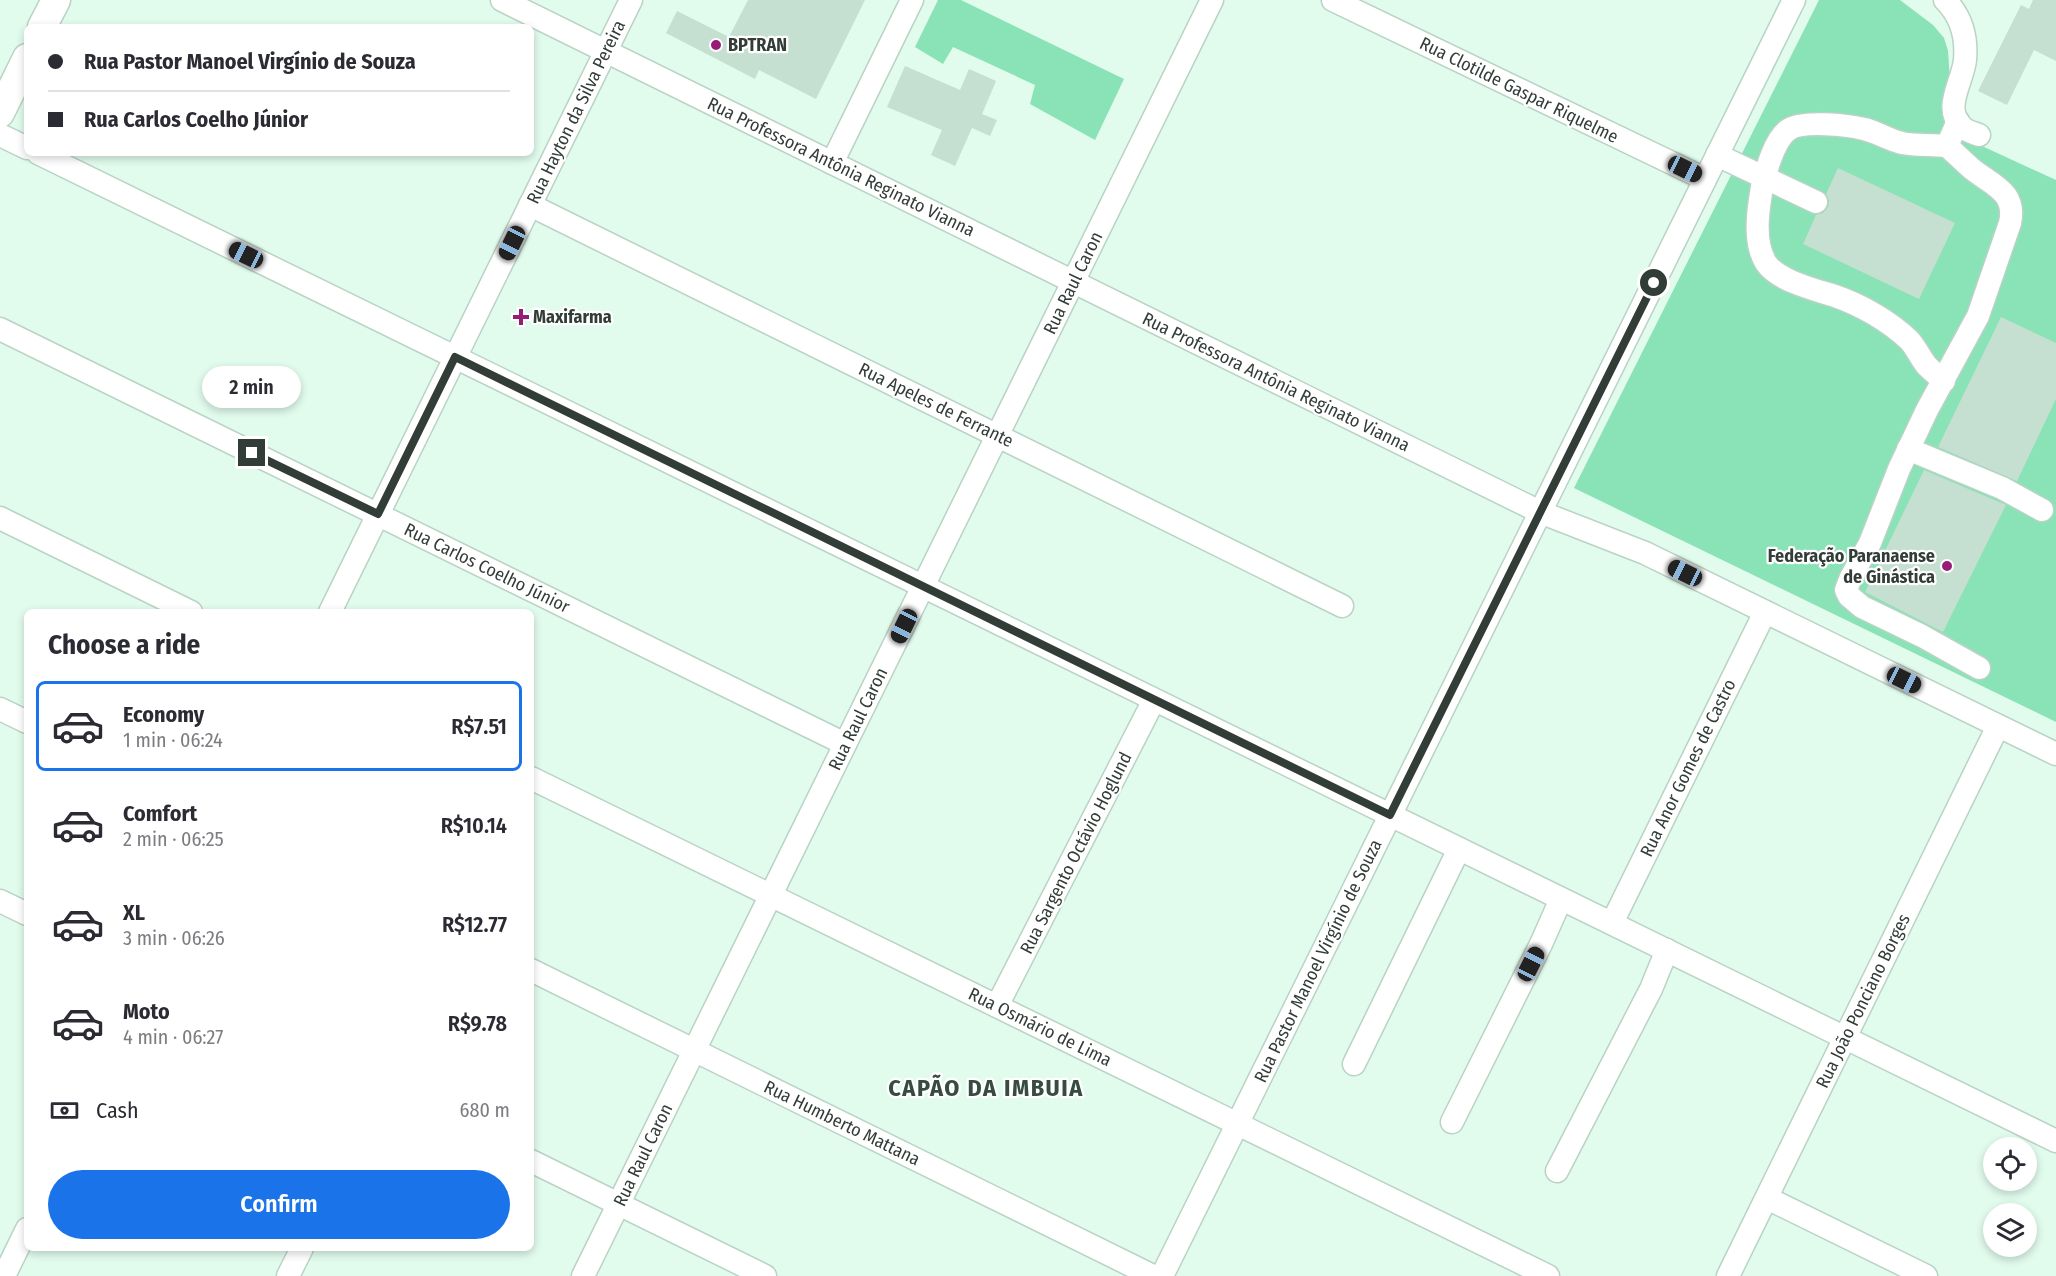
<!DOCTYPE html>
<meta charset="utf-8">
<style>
body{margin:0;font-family:"Fira Sans Condensed",sans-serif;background:#f2f2f3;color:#2b2b33;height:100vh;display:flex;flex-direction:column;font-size:22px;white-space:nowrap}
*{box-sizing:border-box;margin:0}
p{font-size:20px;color:#7c7c81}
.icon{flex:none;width:33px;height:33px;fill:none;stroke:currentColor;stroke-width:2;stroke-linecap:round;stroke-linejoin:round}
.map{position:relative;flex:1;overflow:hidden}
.sheet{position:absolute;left:24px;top:609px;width:510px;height:642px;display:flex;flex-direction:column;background:#fff;border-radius:9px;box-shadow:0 3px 9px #0003}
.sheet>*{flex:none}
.top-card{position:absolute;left:24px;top:24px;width:510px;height:132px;border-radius:9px;box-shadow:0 3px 9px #0003;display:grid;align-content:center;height:132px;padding:0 24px;background:#fff}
.fabs{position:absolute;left:1983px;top:1137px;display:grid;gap:12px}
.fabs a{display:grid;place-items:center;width:54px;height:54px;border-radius:50%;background:#fff;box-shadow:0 3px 9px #0003;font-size:30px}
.end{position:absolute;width:27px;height:27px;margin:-14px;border:8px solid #333d38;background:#fff;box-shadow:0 0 0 3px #fff}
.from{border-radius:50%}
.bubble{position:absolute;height:42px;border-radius:21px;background:#fff;box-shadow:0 3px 9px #0003;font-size:20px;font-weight:600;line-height:42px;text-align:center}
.car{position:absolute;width:18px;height:36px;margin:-18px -9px;border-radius:8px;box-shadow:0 0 4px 2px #0007;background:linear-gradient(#222 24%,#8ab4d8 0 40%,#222 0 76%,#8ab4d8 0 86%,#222 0)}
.top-card b{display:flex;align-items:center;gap:21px;height:57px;font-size:22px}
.top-card b+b{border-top:2px solid #e1e1e2}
.top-card i{width:15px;height:15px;background:#2b2b33}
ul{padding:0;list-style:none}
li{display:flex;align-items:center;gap:18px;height:90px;margin:0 12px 9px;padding:0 12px;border:3px solid transparent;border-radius:9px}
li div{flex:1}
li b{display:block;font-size:22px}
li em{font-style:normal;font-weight:600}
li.selected{border-color:#1a73e8}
li>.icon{width:54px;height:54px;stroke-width:1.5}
h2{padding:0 24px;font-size:27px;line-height:72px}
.pay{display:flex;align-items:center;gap:15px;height:66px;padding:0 24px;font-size:22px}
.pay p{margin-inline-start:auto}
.cta{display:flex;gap:12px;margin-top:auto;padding:12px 24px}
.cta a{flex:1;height:69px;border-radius:36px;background:#1a73e8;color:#fff;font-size:24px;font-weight:600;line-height:69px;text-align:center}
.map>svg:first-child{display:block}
.green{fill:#8ae2b7}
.building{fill:#c5dfd1}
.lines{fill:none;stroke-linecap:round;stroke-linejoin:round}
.minor-casing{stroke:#b9d3c5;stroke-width:25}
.major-casing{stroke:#b9d3c5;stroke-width:31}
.minor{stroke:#fff;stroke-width:22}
.major{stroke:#fff;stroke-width:28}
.route{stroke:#333d38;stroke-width:8}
.poi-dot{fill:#971c75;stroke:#fff;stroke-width:2}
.labels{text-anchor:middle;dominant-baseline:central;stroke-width:4.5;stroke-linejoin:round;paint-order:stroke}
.poi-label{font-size:18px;font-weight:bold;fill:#333d38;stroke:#fff;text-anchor:start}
.street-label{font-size:18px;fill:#333d38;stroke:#fff}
.district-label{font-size:24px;font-weight:bold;letter-spacing:1.5px;fill:#364c41;stroke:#fff}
</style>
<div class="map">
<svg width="2056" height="1276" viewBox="0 0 2056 1276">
<rect width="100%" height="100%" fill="#e1fbed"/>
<g class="green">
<path d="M938 0H961L1124 79 1095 140 1030 104 1035 85 953 47 943 64 915 47Z"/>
<path d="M1819 0H1900L1933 25 1944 38 1948 51 1950 80 1961 134 1982 146 2056 180V722L1574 488Z"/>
</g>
<g class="building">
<path d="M748 0H865L816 99 759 70 755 79 666 33 677 11 729 37Z"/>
<path d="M2033 0H2056V61L2034 50 2007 105 1978 91 2021 5 2029 9Z"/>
<path d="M905 66 960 90 969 69 996 81 982 114 997 120 990 136 972 128 955 166 931 155 942 130 887 107Z"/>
<path d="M1838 168 1955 223 1919 299 1803 244 1816 215 1823 213 1828 207 1829 200 1826 194Z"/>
<path d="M2001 317 2056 343V399L2017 481 1938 447Z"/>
<path d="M1924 470 2006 505 1943 632 1865 592Z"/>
</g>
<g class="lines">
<g class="minor-casing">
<g id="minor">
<path d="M502 0 1540 512 1645 553 2056 754"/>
<path d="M1333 0 1705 179"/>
<path d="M1945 0C1962 17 1967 37 1965 60 1963 81 1942 109 1962 127 1966 131 1974 133 1979 135"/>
<path d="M1958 121 1947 146C1956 154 1964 162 1972 169 1992 185 2017 192 2010 223L1978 316 1927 410 1899 469 1870 543 1851 577 1846 590 1849 596 1862 607 1922 636 1979 668"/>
<path d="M0 135 27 148"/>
<path d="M38 153 2056 1141"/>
<path d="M1717 155 1816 202"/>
<path d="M832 163 912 0"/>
<path d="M530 205 1342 606"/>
<path d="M0 329 845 744"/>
<path d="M1944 381C1938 376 1932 371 1927 366 1920 358 1916 347 1909 340 1889 321 1861 305 1835 296 1816 290 1778 281 1766 263 1753 242 1758 210 1762 187 1766 171 1774 140 1788 130 1801 120 1848 125 1864 129 1877 132 1889 140 1902 143 1917 146 1932 144 1947 146"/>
<path d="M1908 449 2002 488 2042 510"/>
<path d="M0 518 191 612"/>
<path d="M330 612 631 0"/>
<path d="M0 709 27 722"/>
<path d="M531 778 1548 1276"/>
<path d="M0 901 27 914"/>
<path d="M1612 923 1765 612"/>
<path d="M531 970 1153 1276"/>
<path d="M997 1006 1154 700"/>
<path d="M1354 1064 1459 849"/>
<path d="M1452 1122 1541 944 1561 899"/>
<path d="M531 1161 765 1276"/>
<path d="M1557 1171 1651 989 1667 950"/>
<path d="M1767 1198 1926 1276"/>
<path d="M4 1276 27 1229"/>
<path d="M288 1276 302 1248"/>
<path d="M583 1276 1212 0"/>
<path d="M1162 1276 1794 0"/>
<path d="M1728 1276 1998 726"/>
</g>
</g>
<g class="major-casing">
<g id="major">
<path d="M42 27 56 0"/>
<path d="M0 113 27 58"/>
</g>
</g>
<use href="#minor" class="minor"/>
<use href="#major" class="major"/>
</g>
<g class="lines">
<path class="route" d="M252 453 378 514 455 357 1390 815 1654 283"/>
</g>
<g class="poi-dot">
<circle cx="716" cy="45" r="6"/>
<path d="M518 308h6v6h6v6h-6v6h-6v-6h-6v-6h6z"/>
<circle cx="1947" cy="566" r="6"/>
</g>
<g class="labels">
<g class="poi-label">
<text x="728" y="45">BPTRAN</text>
<text x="533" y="317">Maxifarma</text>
<text x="1935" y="556" text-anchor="end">Federação Paranaense<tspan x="1935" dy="21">de Ginástica</tspan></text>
</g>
<g class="street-label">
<text transform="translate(1519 90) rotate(26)">Rua Clotilde Gaspar Riquelme</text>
<text transform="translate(576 112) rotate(-64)">Rua Hayton da Silva Pereira</text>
<text transform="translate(841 167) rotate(26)">Rua Professora Antônia Reginato Vianna</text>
<text transform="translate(1073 283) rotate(-64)">Rua Raul Caron</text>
<text transform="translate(1276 382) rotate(26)">Rua Professora Antônia Reginato Vianna</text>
<text transform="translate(936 405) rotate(26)">Rua Apeles de Ferrante</text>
<text transform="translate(487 568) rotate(26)">Rua Carlos Coelho Júnior</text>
<text transform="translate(858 719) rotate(-64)">Rua Raul Caron</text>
<text transform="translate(1688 768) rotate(-64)">Rua Anor Gomes de Castro</text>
<text transform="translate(1076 853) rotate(-63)">Rua Sargento Octávio Hoglund</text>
<text transform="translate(1318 961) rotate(-64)">Rua Pastor Manoel Virgínio de Souza</text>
<text transform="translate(1863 1001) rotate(-64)">Rua João Ponciano Borges</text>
<text transform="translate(1040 1027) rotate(26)">Rua Osmário de Lima</text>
<text transform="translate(842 1123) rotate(26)">Rua Humberto Mattana</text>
<text transform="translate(643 1155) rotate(-64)">Rua Raul Caron</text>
</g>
<g class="district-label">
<text x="986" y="1088">CAPÃO DA IMBUIA</text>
</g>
</g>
</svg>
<div class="fabs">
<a><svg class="icon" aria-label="locate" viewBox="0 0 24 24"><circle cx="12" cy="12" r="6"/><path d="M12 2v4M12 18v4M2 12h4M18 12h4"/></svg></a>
<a><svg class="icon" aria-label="layers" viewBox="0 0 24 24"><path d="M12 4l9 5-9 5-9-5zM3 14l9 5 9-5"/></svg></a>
</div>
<i class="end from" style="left:1654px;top:283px"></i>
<i class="end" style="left:252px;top:453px"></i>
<div class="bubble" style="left:202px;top:366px;width:99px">2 min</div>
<i class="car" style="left:1685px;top:169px;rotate:116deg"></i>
<i class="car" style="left:512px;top:243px;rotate:206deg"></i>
<i class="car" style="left:246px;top:255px;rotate:296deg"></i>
<i class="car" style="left:1685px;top:573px;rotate:296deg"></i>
<i class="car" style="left:904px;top:626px;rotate:206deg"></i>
<i class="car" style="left:1904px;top:680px;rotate:116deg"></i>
<i class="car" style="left:1531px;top:964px;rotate:27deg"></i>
<div class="top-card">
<b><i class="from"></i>Rua Pastor Manoel Virgínio de Souza</b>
<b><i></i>Rua Carlos Coelho Júnior</b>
</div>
<section class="sheet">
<h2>Choose a ride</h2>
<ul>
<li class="selected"><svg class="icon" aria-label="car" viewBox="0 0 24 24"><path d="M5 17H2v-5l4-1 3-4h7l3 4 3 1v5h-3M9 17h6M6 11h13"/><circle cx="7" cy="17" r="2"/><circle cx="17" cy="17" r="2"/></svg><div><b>Economy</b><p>1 min · 06:24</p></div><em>R$7.51</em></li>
<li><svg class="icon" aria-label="car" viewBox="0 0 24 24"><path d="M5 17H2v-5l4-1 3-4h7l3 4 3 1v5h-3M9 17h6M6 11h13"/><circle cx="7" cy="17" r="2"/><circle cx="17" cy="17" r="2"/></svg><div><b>Comfort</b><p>2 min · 06:25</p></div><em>R$10.14</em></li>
<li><svg class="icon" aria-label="car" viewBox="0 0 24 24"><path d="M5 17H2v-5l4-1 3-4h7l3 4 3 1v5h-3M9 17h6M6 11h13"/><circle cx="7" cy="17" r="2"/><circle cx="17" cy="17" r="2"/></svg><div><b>XL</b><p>3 min · 06:26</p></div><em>R$12.77</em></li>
<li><svg class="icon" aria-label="car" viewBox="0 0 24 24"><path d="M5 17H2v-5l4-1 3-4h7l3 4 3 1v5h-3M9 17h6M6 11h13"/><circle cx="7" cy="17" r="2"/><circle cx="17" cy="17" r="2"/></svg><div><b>Moto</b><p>4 min · 06:27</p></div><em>R$9.78</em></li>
</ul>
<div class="pay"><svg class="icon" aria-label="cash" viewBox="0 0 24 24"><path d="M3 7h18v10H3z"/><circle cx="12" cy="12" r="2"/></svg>Cash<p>680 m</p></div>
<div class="cta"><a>Confirm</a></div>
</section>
</div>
